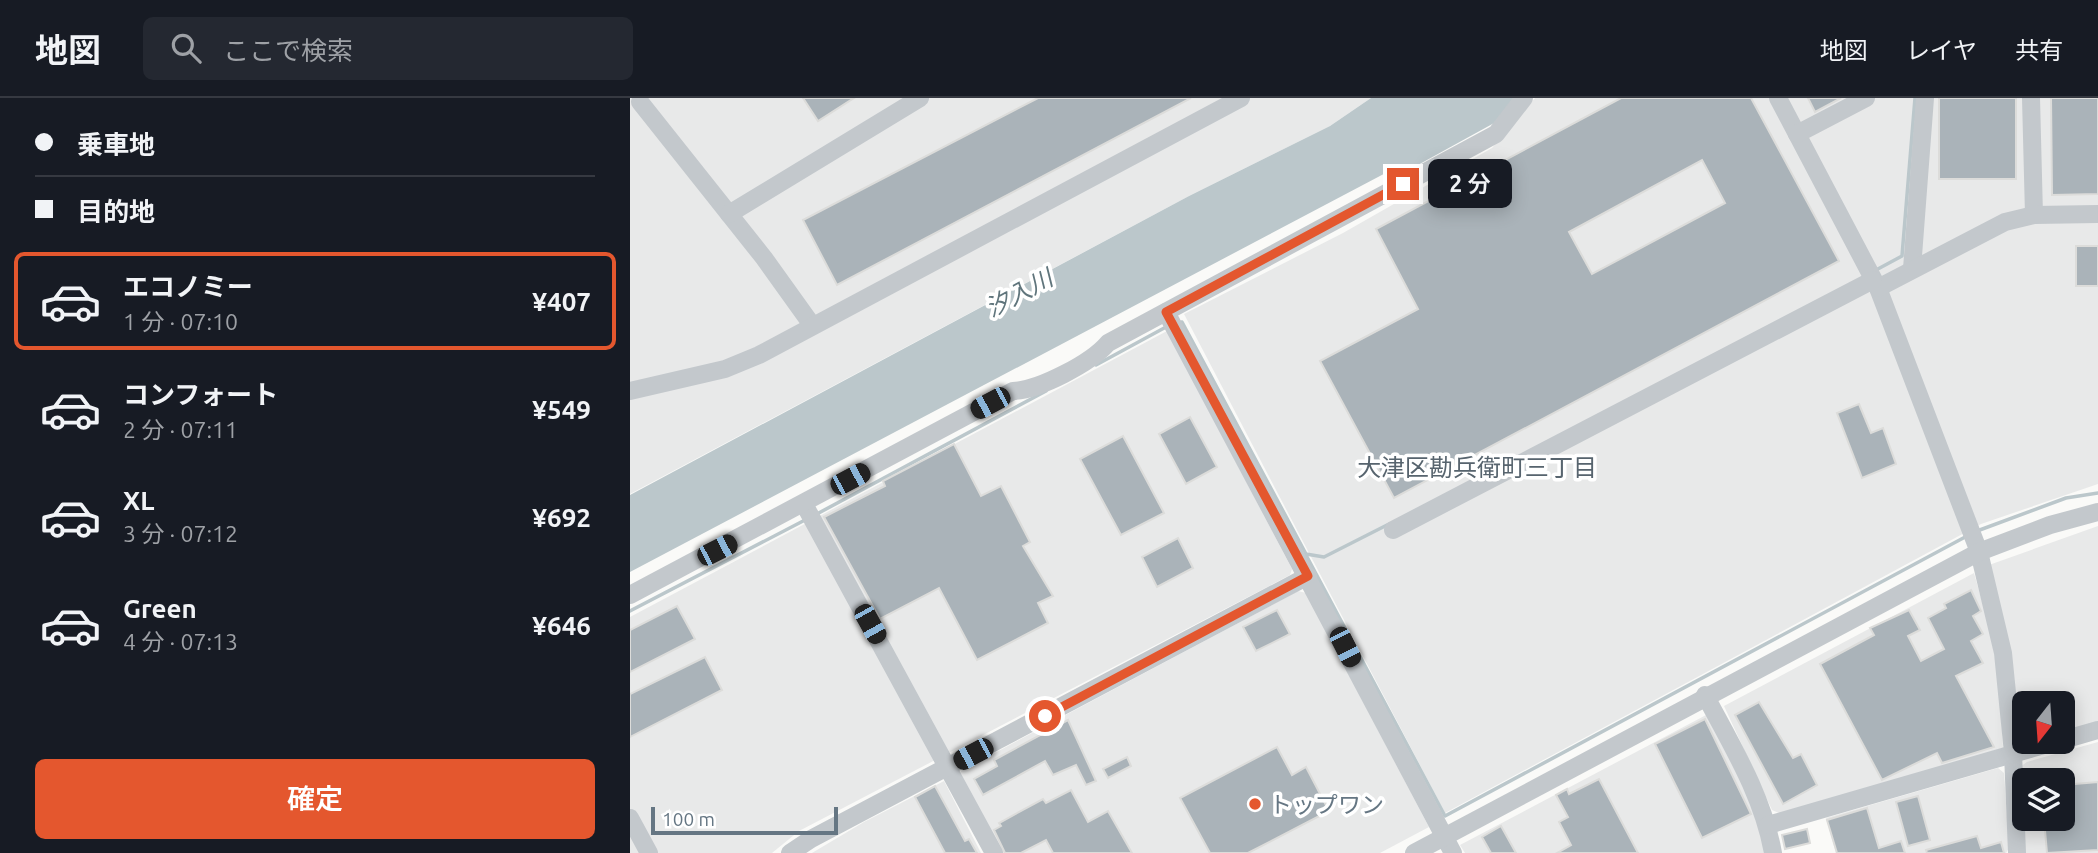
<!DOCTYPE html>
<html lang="ja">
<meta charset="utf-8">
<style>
body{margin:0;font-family:Ubuntu,"Noto Sans JP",sans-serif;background:#242831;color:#f1f3f6;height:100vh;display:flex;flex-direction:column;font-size:26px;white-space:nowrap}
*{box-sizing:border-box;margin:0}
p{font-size:23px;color:#9ea1a6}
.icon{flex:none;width:38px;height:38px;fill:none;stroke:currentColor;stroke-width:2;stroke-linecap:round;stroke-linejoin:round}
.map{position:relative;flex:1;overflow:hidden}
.sheet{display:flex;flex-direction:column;background:#171b24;width:630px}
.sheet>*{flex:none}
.top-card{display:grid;align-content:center;height:154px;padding:0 35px;background:#171b24}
.needle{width:46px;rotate:197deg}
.fabs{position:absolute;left:1382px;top:593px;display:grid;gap:14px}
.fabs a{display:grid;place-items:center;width:63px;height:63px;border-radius:10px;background:#171b24;box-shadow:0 4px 18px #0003;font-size:35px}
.scale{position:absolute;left:21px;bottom:18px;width:187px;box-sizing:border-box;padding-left:7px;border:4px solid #657683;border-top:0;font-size:19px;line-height:24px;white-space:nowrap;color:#657683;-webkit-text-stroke:5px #fff;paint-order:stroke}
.end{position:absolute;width:32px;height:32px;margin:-16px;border:9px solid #e4572e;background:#fff;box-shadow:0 0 0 4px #fff}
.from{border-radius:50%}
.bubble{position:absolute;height:49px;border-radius:10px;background:#171b24;box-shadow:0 4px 18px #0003;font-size:23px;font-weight:600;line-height:49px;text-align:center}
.car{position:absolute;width:21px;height:42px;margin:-21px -10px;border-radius:9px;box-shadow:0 0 5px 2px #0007;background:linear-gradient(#222 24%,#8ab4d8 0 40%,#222 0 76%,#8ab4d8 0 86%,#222 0)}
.top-card b{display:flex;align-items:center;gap:24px;height:66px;font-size:26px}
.top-card b+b{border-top:2px solid #363941}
.top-card i{width:18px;height:18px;background:#f1f3f6}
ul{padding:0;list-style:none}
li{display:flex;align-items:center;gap:21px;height:98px;margin:0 14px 10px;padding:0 21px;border:4px solid transparent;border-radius:10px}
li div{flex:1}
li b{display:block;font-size:26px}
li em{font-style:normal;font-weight:600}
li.on{border-color:#e4572e}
li>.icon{width:63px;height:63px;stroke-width:1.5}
.cta{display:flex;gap:14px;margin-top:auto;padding:14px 35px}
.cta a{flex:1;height:80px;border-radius:10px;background:#e4572e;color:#fff;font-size:28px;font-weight:600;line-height:80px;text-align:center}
header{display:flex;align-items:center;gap:42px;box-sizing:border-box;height:98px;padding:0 35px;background:#171b24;border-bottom:2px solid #363941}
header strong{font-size:33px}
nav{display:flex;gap:38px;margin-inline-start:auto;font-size:24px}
.search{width:490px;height:63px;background:#242831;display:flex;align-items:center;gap:18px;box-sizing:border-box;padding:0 24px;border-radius:10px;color:#9ea1a6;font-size:26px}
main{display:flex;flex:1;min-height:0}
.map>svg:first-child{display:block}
.built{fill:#e8e9e9;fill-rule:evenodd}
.water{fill:#bbc7cb}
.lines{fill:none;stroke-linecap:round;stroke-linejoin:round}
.stream{stroke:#bbc7cb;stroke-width:3.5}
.building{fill:#aab3b9;stroke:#dcdcda;stroke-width:2;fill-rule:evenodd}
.minor{stroke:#c3c8cc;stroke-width:18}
.route{stroke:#e4572e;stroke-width:9}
.poi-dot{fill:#e4572e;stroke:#fff;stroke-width:2.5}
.labels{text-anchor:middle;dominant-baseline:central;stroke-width:7;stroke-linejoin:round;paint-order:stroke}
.poi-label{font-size:23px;fill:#657683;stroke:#fff;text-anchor:start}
.water-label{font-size:24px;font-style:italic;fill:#60757c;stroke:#fff}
.neighbourhood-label{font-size:24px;fill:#57646e;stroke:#fff}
</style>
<header>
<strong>地図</strong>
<div class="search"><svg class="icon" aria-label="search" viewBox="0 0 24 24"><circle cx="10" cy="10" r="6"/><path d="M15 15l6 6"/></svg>ここで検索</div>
<nav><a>地図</a><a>レイヤ</a><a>共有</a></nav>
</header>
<main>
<section class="sheet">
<div class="top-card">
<b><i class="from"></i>乗車地</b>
<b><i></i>目的地</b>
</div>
<ul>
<li class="on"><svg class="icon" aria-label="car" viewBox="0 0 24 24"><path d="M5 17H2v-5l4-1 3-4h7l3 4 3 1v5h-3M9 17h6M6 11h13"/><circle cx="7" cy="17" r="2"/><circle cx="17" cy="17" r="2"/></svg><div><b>エコノミー</b><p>1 分 · 07:10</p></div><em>¥407</em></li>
<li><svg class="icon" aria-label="car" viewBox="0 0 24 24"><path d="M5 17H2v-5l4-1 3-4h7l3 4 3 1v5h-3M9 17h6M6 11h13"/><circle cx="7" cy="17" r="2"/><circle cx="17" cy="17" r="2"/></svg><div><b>コンフォート</b><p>2 分 · 07:11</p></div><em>¥549</em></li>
<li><svg class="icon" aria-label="car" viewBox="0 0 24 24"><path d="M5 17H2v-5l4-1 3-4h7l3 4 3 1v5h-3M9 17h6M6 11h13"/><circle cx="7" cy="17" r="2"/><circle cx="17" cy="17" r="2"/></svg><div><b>XL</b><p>3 分 · 07:12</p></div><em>¥692</em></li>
<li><svg class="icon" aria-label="car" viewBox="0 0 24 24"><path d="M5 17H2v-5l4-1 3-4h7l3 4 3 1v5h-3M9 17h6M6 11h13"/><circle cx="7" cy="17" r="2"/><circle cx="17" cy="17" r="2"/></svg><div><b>Green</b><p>4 分 · 07:13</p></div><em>¥646</em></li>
</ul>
<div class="cta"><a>確定</a></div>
</section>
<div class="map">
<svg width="1468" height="755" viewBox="0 0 1468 755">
<rect width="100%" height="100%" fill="#fafaf8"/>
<g class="built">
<path d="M0 0H741L700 28 559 98 0 396Z"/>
<path d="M905 0H1468V386L1351 426 815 715 554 216 713 135 862 50Z"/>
<path d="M537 233 662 471 660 477 169 733 142 755H0V519Z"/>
<path d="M1468 428V630L1433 638V606H1395V647L1389 643 1359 467Z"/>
<path d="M1344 475 1355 514 1357 515 1369 583 1373 650 1151 716 1142 712 1094 608Z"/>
<path d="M668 493 676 495 799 729 750 755H369L328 679 331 673Z"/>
<path d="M1078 616 1128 713 1138 755H835L830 747Z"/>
<path d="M1468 644V755H1393L1390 669 1397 664ZM1395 682H1433V721H1395Z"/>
<path d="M1368 670 1374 675 1379 750 1376 755H1206L1196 720Z"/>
<path d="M314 683 351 755H182L234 724Z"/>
</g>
<path class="water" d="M741 0H886L866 24 786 68 767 69 0 474V397L559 98 700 28Z"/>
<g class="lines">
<g class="stream">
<path d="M1246 172 1272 158 1285 0"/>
<path d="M547 225 552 224 676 456 694 459 759 426"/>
<path d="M466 267 536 229"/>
<path d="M185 417 416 293"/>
<path d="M1347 433 1436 400 1468 395"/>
<path d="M676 457 815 718 1337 438"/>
<path d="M0 513 175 422"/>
</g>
</g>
<g class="building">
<path d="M173 0H224L188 23Z"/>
<path d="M408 0H561L207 187 173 122Z"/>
<path d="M991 0H1121L1209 163 764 400 690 263 788 211 746 131ZM1072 62 1095 105 962 176 939 134Z"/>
<path d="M1178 0H1211L1185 14Z"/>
<rect x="1309" y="0" width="77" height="81"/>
<path d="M1421 0H1468V96L1422 97Z"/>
<rect x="1446" y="148" width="22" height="40"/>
<path d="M1229 306 1241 335 1253 330 1266 366 1232 380 1207 315Z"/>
<path d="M560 319 587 369 556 386 529 336Z"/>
<path d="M493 338 534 415 491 437 450 361Z"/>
<path d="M324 346 351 398 371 388 400 444 393 448 423 498 408 505 418 525 347 562 309 490 250 521 194 419 255 388 253 383Z"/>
<path d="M548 440 563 470 527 489 512 459Z"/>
<path d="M1341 492 1351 513 1343 518 1353 536 1341 543 1353 565 1326 578 1364 649 1312 665 1307 655 1252 682 1190 566 1244 537 1240 530 1279 512 1290 532 1278 538 1291 563 1314 551 1298 520 1316 510 1314 506Z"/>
<path d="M47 508 65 541 0 574V532Z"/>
<path d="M647 512 660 536 626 553 613 529Z"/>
<path d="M75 559 92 592 0 639V596Z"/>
<path d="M1129 604 1163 660 1171 656 1187 687 1153 706 1105 617Z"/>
<path d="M1075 621 1121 716 1072 740 1025 646Z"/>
<path d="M438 622 466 683 456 687 446 667 423 677 415 663 353 697 344 681 367 668 364 662Z"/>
<path d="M647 649 662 677 676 669 699 713 618 755H580L550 700Z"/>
<path d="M497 659 501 668 478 680 473 671Z"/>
<path d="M969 681 1008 755H927L941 747 929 724 938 719 926 697 937 691 939 696Z"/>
<path d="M1468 684V752L1417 755 1414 721H1433V687Z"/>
<path d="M305 688 335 743 339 741 347 755H315L285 699Z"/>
<path d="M441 692 458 724 478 713 502 755H423L416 742 391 755H375L364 732 371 728 369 725 413 701 416 705Z"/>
<path d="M1288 698 1300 742 1278 748 1266 704Z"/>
<path d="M1237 710 1249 750 1271 743 1275 755H1207L1197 722Z"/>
<path d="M871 728 886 755H861L852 739Z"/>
<path d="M1177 731 1180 745 1155 751 1152 737Z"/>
<path d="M1347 738 1351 750 1371 744 1374 755H1297L1296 752Z"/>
</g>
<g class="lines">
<g class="minor">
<path d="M1148 0 1248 190 1349 454 1373 555 1383 655 1387 755"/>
<path d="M1401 0 1404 117"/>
<path d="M10 4 134 160 182 227"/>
<path d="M1167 36 1236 0"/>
<path d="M99 116 290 0"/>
<path d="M1282 171 1295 0"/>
<path d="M1248 190 1375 124 1404 117 1468 116"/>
<path d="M536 214 823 755"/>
<path d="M0 293 95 271 129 257 611 0"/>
<path d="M174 406 364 755"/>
<path d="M763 432 1243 182"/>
<path d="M0 497 383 293C409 292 461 265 478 245L866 36 894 0"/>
<path d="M1075 597C1102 648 1133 698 1143 755"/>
<path d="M1433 642 1468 632"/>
<path d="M0 720 19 755"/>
<path d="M1138 727 1424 644"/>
<path d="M160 755 181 741 678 478"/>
<path d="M784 755 1349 454 1420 427 1468 414"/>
</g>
</g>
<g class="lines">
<path class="route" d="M415 618 678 478 536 214 773 86"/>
</g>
<circle class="poi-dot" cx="625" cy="706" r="7"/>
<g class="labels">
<g class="poi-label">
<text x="639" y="706">トップワン</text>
</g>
<g class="water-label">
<text transform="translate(389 195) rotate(-28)">汐入川</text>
</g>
<g class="neighbourhood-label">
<text x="847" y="369">大津区勘兵衛町三丁目</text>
</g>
</g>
</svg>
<div class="fabs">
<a><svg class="needle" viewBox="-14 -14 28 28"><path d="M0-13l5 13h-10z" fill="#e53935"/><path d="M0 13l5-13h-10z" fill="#9ea1a6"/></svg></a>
<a><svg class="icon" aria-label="layers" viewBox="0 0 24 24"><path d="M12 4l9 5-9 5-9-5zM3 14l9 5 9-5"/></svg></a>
</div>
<div class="scale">100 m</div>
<i class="end from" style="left:415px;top:618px"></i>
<i class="end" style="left:773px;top:86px"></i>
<div class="bubble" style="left:798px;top:61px;width:84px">2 分</div>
<i class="car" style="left:360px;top:305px;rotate:242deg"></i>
<i class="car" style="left:220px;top:381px;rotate:62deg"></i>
<i class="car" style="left:87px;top:452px;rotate:63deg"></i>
<i class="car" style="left:240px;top:526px;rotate:151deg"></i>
<i class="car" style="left:715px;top:549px;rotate:153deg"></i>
<i class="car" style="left:343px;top:656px;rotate:242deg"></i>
</div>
</main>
